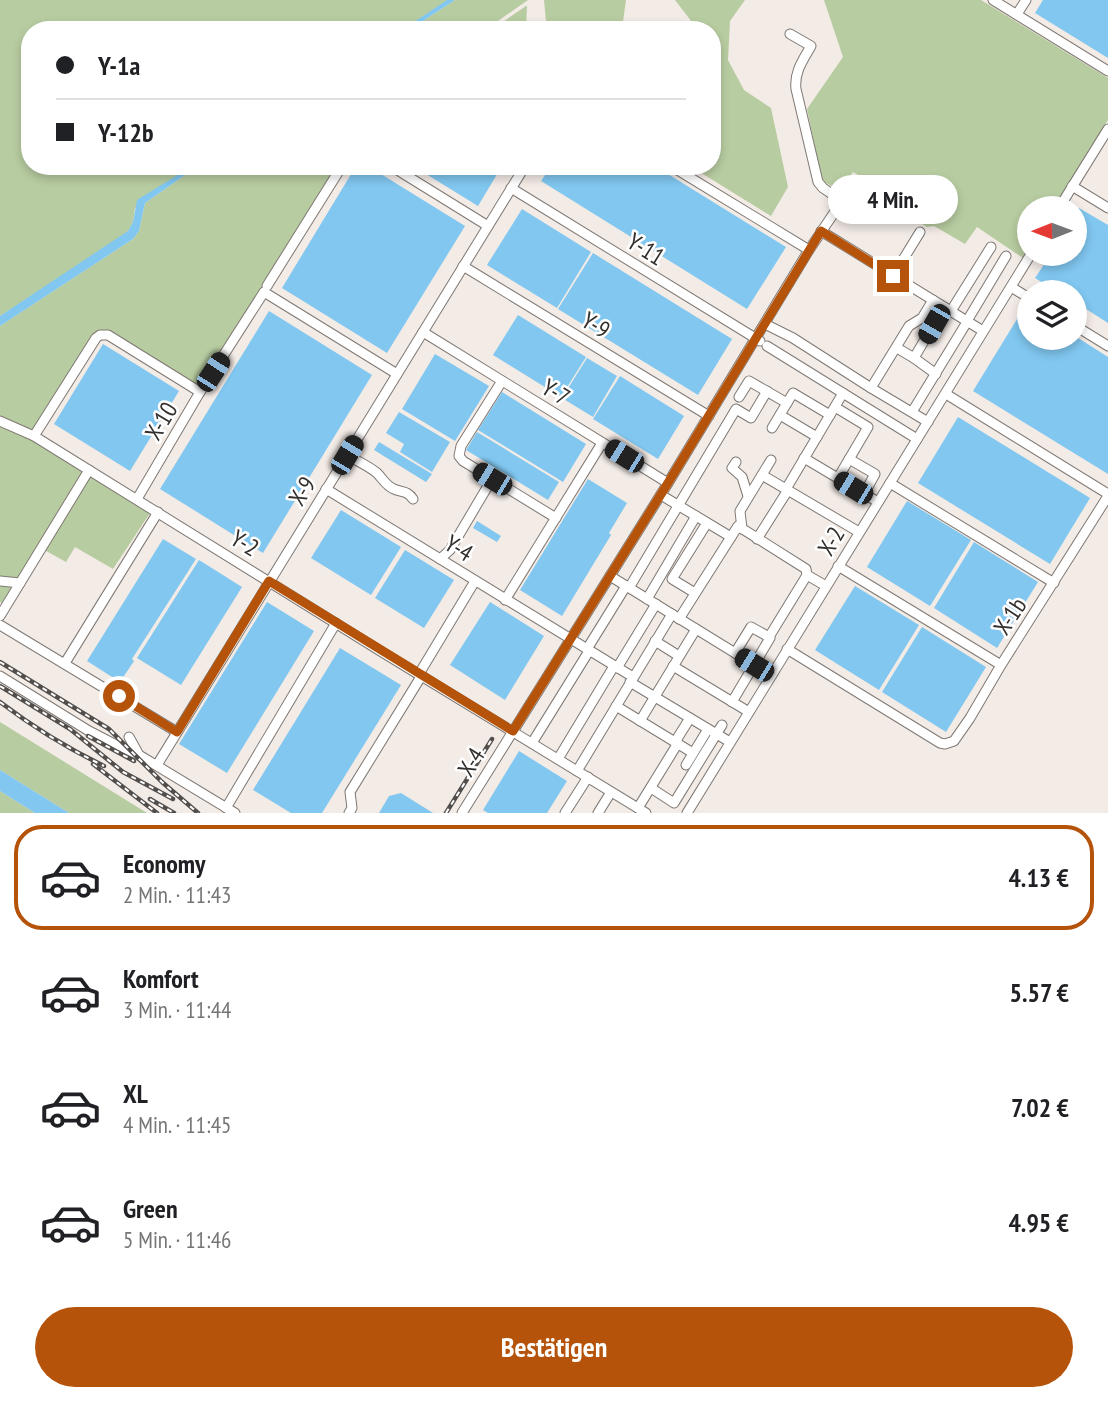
<!DOCTYPE html>
<html lang="de">
<meta charset="utf-8">
<style>
body{margin:0;font-family:"PT Sans Narrow",sans-serif;background:#f6f6f6;color:#202124;height:100vh;display:flex;flex-direction:column;font-size:26px;white-space:nowrap}
*{box-sizing:border-box;margin:0}
p{font-size:23px;color:#757577}
.icon{flex:none;width:38px;height:38px;fill:none;stroke:currentColor;stroke-width:2;stroke-linecap:round;stroke-linejoin:round}
.map{position:relative;height:813px;overflow:hidden}
.panel{display:flex;flex-direction:column;background:#fff;flex:1}
.panel>*{flex:none}
.banner{position:absolute;left:21px;top:21px;width:700px;height:154px;border-radius:28px;box-shadow:0 4px 10px #0003;display:grid;align-content:center;height:154px;padding:0 35px;background:#fff}
.needle{width:46px;rotate:269deg}
.fabs{position:absolute;left:1017px;top:196px;display:grid;gap:14px}
.fabs a{display:grid;place-items:center;width:70px;height:70px;border-radius:50%;background:#fff;box-shadow:0 4px 10px #0003;font-size:35px}
.end{position:absolute;width:32px;height:32px;margin:-16px;border:9px solid #b45309;background:#fff;box-shadow:0 0 0 4px #fff}
.from{border-radius:50%}
.bubble{position:absolute;height:49px;border-radius:24px;background:#fff;box-shadow:0 4px 10px #0003;font-size:23px;font-weight:700;line-height:49px;text-align:center}
.car{position:absolute;width:21px;height:42px;margin:-21px -10px;border-radius:9px;box-shadow:0 0 5px 2px #0007;background:linear-gradient(#222 24%,#8ab4d8 0 40%,#222 0 76%,#8ab4d8 0 86%,#222 0)}
.banner b{display:flex;align-items:center;gap:24px;height:66px;font-size:26px}
.banner b+b{border-top:2px solid #e0e0e0}
.banner i{width:18px;height:18px;background:#202124}
ul{padding:12px 0 0;list-style:none}
li{display:flex;align-items:center;gap:21px;height:105px;margin:0 14px 10px;padding:0 21px;border:4px solid transparent;border-radius:28px}
li div{flex:1}
li b{display:block;font-size:26px}
li em{font-style:normal;font-weight:700}
li.selected{border-color:#b45309}
li>.icon{width:63px;height:63px;stroke-width:1.5}
.primary-button{display:flex;gap:14px;margin-top:auto;padding:14px 35px}
.primary-button a{flex:1;height:80px;border-radius:42px;background:#b45309;color:#fff;font-size:28px;font-weight:700;line-height:80px;text-align:center}
.map>svg:first-child{display:block}
.green{fill:#b8cca1}
.water{fill:#81c7f0}
.lines{fill:none;stroke-linecap:round;stroke-linejoin:round}
.minor-casing{stroke:#7f7873;stroke-width:11}
.minor{stroke:#fff;stroke-width:9}
.rail-casing{stroke:#524e4c;stroke-width:4.5}
.rail{stroke:#fff;stroke-width:2;stroke-dasharray:5;stroke-linecap:butt}
.route{stroke:#b45309;stroke-width:9}
.labels{text-anchor:middle;dominant-baseline:central;stroke-width:5;stroke-linejoin:round;paint-order:stroke}
.street-label{font-size:24px;fill:#322f2d;stroke:#fff}
</style>
<div class="map">
<svg width="1108" height="813" viewBox="0 0 1108 813">
<rect width="100%" height="100%" fill="#f3ebe6"/>
<g class="green">
<path d="M0 0H448L402 30H30V166H192L135 208 133 222 126 235 0 316Z"/>
<path d="M455 0H528L485 30H409Z"/>
<path d="M544 0H626L622 29 562 30 546 21Z"/>
<path d="M675 0H745L730 21 728 60 744 90 771 108 788 187 771 216 690 166H712V127L714 125 712 124V30H698Z"/>
<path d="M824 0H981L1108 78V120L1054 208H1029V248L1023 258 977 227 965 244 934 226 927 227 867 191 871 182 853 172 840 190 822 181 807 109 843 57Z"/>
<path d="M527 6 526 30H491L526 6Z"/>
<path d="M198 166H338L200 388 102 330 32 438 150 513 113 569 75 547 66 562 39 547 3 604 0 602V326L133 239 139 231 145 203Z"/>
<path d="M0 722 147 813H69L0 770Z"/>
<path d="M0 791 35 813H0Z"/>
</g>
<g class="water">
<path d="M447 0H455L409 30H402Z"/>
<path d="M1043 0H1108V58L1035 13Z"/>
<path d="M192 166H198L145 203 139 231 133 239 0 326V316L128 231 133 222 137 200Z"/>
<path d="M356 166H368L465 226 387 353 282 288Z"/>
<path d="M413 166H502L478 206Z"/>
<path d="M551 166H655L786 247 747 309 541 181Z"/>
<path d="M1079 208 1108 225V323L1075 302 1074 292H1058L1035 278 1051 254H1074L1075 215Z"/>
<path d="M522 209 591 252 557 308 487 265Z"/>
<path d="M593 253 732 339 698 395 558 309Z"/>
<path d="M1025 306 1029 309V338H1074L1075 336 1108 357V474L973 391Z"/>
<path d="M269 311 372 375 263 553 160 489Z"/>
<path d="M518 315 586 357 561 397 493 355Z"/>
<path d="M103 344 179 391 130 471 54 424Z"/>
<path d="M435 354 489 386 455 441 402 409Z"/>
<path d="M587 358 617 376 593 417 562 398Z"/>
<path d="M620 376 684 416 658 459 593 419Z"/>
<path d="M502 392 586 444 563 482 478 430Z"/>
<path d="M399 412 450 442 432 472 400 452 404 444 386 433Z"/>
<path d="M958 417 1090 498 1050 564 918 483Z"/>
<path d="M477 432 559 482 548 500 466 450Z"/>
<path d="M379 442 432 474 426 482 374 450Z"/>
<path d="M588 479 627 503 609 533 611 535 562 616 520 590Z"/>
<path d="M907 501 971 540 930 606 867 567Z"/>
<path d="M341 510 401 547 371 595 311 558Z"/>
<path d="M477 521 501 536 497 542 473 528Z"/>
<path d="M163 539 196 559 132 659 134 661 120 682 87 661Z"/>
<path d="M974 542 1038 582 997 648 934 608Z"/>
<path d="M405 550 454 580 424 628 375 598Z"/>
<path d="M199 560 242 587 181 685 137 658Z"/>
<path d="M855 586 919 625 879 690 815 650Z"/>
<path d="M267 602 314 631 227 773 179 744Z"/>
<path d="M490 602 544 636 505 700 450 665Z"/>
<path d="M922 627 986 667 946 732 882 692Z"/>
<path d="M340 648 401 685 322 813H291L253 790Z"/>
<path d="M519 751 567 781 547 813H488L483 810Z"/>
<path d="M0 770 69 813H35L0 791Z"/>
<path d="M401 793 433 813H379L389 796Z"/>
</g>
<g class="lines">
<g class="minor-casing">
<g id="minor">
<path d="M993 0 1108 71"/>
<path d="M1017 14 1026 0"/>
<path d="M391 166 488 226"/>
<path d="M671 166 809 250"/>
<path d="M1072 186 1108 208"/>
<path d="M511 188 760 341"/>
<path d="M1059 208 1108 129"/>
<path d="M821 231 983 331"/>
<path d="M463 266 709 416"/>
<path d="M893 276 920 232"/>
<path d="M267 286 342 166"/>
<path d="M1011 287 1029 298"/>
<path d="M951 311 991 247"/>
<path d="M967 321 1006 256"/>
<path d="M765 324 793 338 871 388 928 422"/>
<path d="M1074 325 1108 346"/>
<path d="M423 332 668 483"/>
<path d="M767 346 917 439"/>
<path d="M897 348 914 358 944 307"/>
<path d="M914 358 936 374"/>
<path d="M502 381 461 446 459 456 463 461 556 518"/>
<path d="M871 388 909 326 922 318 933 300"/>
<path d="M946 394 1108 494"/>
<path d="M739 397 749 381 787 403"/>
<path d="M835 407 868 427 838 478"/>
<path d="M912 412 967 322"/>
<path d="M780 415 817 437"/>
<path d="M0 421 34 436 382 652 646 813"/>
<path d="M772 428 793 393 830 415"/>
<path d="M34 436 96 338 100 335H108L200 392"/>
<path d="M347 455C357 461 369 466 377 473 383 479 386 486 394 489 402 493 407 490 413 499"/>
<path d="M804 458 878 502"/>
<path d="M849 459 875 474 864 494"/>
<path d="M736 462 732 468 742 477 748 496"/>
<path d="M762 475 859 532"/>
<path d="M890 483 1054 583"/>
<path d="M326 489 633 677"/>
<path d="M786 489 843 393"/>
<path d="M661 495 731 537"/>
<path d="M137 499 200 392 264 292 397 374"/>
<path d="M742 529 740 511 771 460"/>
<path d="M757 539 788 490"/>
<path d="M440 559 450 550 492 479"/>
<path d="M838 566 1001 665"/>
<path d="M610 576 771 675"/>
<path d="M0 581 20 583"/>
<path d="M629 588 736 409 751 418 767 391"/>
<path d="M695 593 672 579 707 523"/>
<path d="M647 599 696 516"/>
<path d="M505 600 602 443"/>
<path d="M0 616 89 470"/>
<path d="M679 619 738 526 806 569 807 575 826 586"/>
<path d="M0 625 177 732"/>
<path d="M655 641 679 656"/>
<path d="M587 649 626 586"/>
<path d="M787 649 940 743 945 744 954 741 970 718 1001 665 1108 496"/>
<path d="M735 653 751 627 769 637"/>
<path d="M65 663 158 512"/>
<path d="M673 666 749 712"/>
<path d="M617 668 656 604"/>
<path d="M419 674 475 581"/>
<path d="M0 676 89 731 114 744 139 755"/>
<path d="M630 682 730 742"/>
<path d="M732 702 770 638 769 637 807 575"/>
<path d="M616 706 693 753"/>
<path d="M640 721 696 629"/>
<path d="M129 737 139 755 235 813"/>
<path d="M675 742 690 718"/>
<path d="M532 743 589 651"/>
<path d="M558 759 614 666"/>
<path d="M157 765 525 166"/>
<path d="M686 765 708 729"/>
<path d="M577 771 672 614"/>
<path d="M651 788 674 803 722 725"/>
<path d="M226 808 336 623"/>
<path d="M638 808 678 743"/>
<path d="M349 813 352 808 350 792 422 675"/>
<path d="M462 813 668 483 809 250 842 201 823 188 818 182 796 89C794 72 803 60 811 46L790 34"/>
<path d="M565 813 588 777"/>
<path d="M598 813 611 792"/>
<path d="M687 813 1031 254"/>
</g>
</g>
<use href="#minor" class="minor"/>
<g class="rail-casing">
<g id="rail">
<path d="M0 662 109 729 162 782 198 813"/>
<path d="M0 686 70 729 123 772 173 799"/>
<path d="M0 702C33 727 67 748 104 766"/>
<path d="M88 736 134 761"/>
<path d="M93 764 157 813"/>
<path d="M150 799 174 813"/>
<path d="M446 813 492 739"/>
</g>
</g>
<use href="#rail" class="rail"/>
</g>
<g class="lines">
<path class="route" d="M119 696 177 732 269 581 513 731 668 483 821 231 893 276"/>
</g>
<g class="labels">
<g class="street-label">
<text transform="translate(646 249) rotate(32)">Y-11</text>
<text transform="translate(596 325) rotate(32)">Y-9</text>
<text transform="translate(556 392) rotate(32)">Y-7</text>
<text transform="translate(161 421) rotate(-59)">X-10</text>
<text transform="translate(302 491) rotate(-58)">X-9</text>
<text transform="translate(831 541) rotate(-59)">X-2</text>
<text transform="translate(245 543) rotate(32)">Y-2</text>
<text transform="translate(459 548) rotate(32)">Y-4</text>
<text transform="translate(1010 616) rotate(-57)">X-1b</text>
<text transform="translate(471 762) rotate(-58)">X-4</text>
</g>
</g>
</svg>
<div class="fabs">
<a><svg class="needle" viewBox="-14 -14 28 28"><path d="M0-13l5 13h-10z" fill="#e53935"/><path d="M0 13l5-13h-10z" fill="#757577"/></svg></a>
<a><svg class="icon" aria-label="layers" viewBox="0 0 24 24"><path d="M12 4l9 5-9 5-9-5zM3 14l9 5 9-5"/></svg></a>
</div>
<i class="end from" style="left:119px;top:696px"></i>
<i class="end" style="left:893px;top:276px"></i>
<div class="bubble" style="left:828px;top:175px;width:130px">4 Min.</div>
<i class="car" style="left:934px;top:324px;rotate:210deg"></i>
<i class="car" style="left:213px;top:372px;rotate:33deg"></i>
<i class="car" style="left:347px;top:455px;rotate:31deg"></i>
<i class="car" style="left:624px;top:456px;rotate:302deg"></i>
<i class="car" style="left:492px;top:479px;rotate:301deg"></i>
<i class="car" style="left:853px;top:488px;rotate:301deg"></i>
<i class="car" style="left:754px;top:665px;rotate:302deg"></i>
<div class="banner">
<b><i class="from"></i>Y-1a</b>
<b><i></i>Y-12b</b>
</div>
</div>
<section class="panel">
<ul>
<li class="selected"><svg class="icon" aria-label="car" viewBox="0 0 24 24"><path d="M5 17H2v-5l4-1 3-4h7l3 4 3 1v5h-3M9 17h6M6 11h13"/><circle cx="7" cy="17" r="2"/><circle cx="17" cy="17" r="2"/></svg><div><b>Economy</b><p>2 Min. · 11:43</p></div><em>4.13 €</em></li>
<li><svg class="icon" aria-label="car" viewBox="0 0 24 24"><path d="M5 17H2v-5l4-1 3-4h7l3 4 3 1v5h-3M9 17h6M6 11h13"/><circle cx="7" cy="17" r="2"/><circle cx="17" cy="17" r="2"/></svg><div><b>Komfort</b><p>3 Min. · 11:44</p></div><em>5.57 €</em></li>
<li><svg class="icon" aria-label="car" viewBox="0 0 24 24"><path d="M5 17H2v-5l4-1 3-4h7l3 4 3 1v5h-3M9 17h6M6 11h13"/><circle cx="7" cy="17" r="2"/><circle cx="17" cy="17" r="2"/></svg><div><b>XL</b><p>4 Min. · 11:45</p></div><em>7.02 €</em></li>
<li><svg class="icon" aria-label="car" viewBox="0 0 24 24"><path d="M5 17H2v-5l4-1 3-4h7l3 4 3 1v5h-3M9 17h6M6 11h13"/><circle cx="7" cy="17" r="2"/><circle cx="17" cy="17" r="2"/></svg><div><b>Green</b><p>5 Min. · 11:46</p></div><em>4.95 €</em></li>
</ul>
<div class="primary-button"><a>Bestätigen</a></div>
</section>
